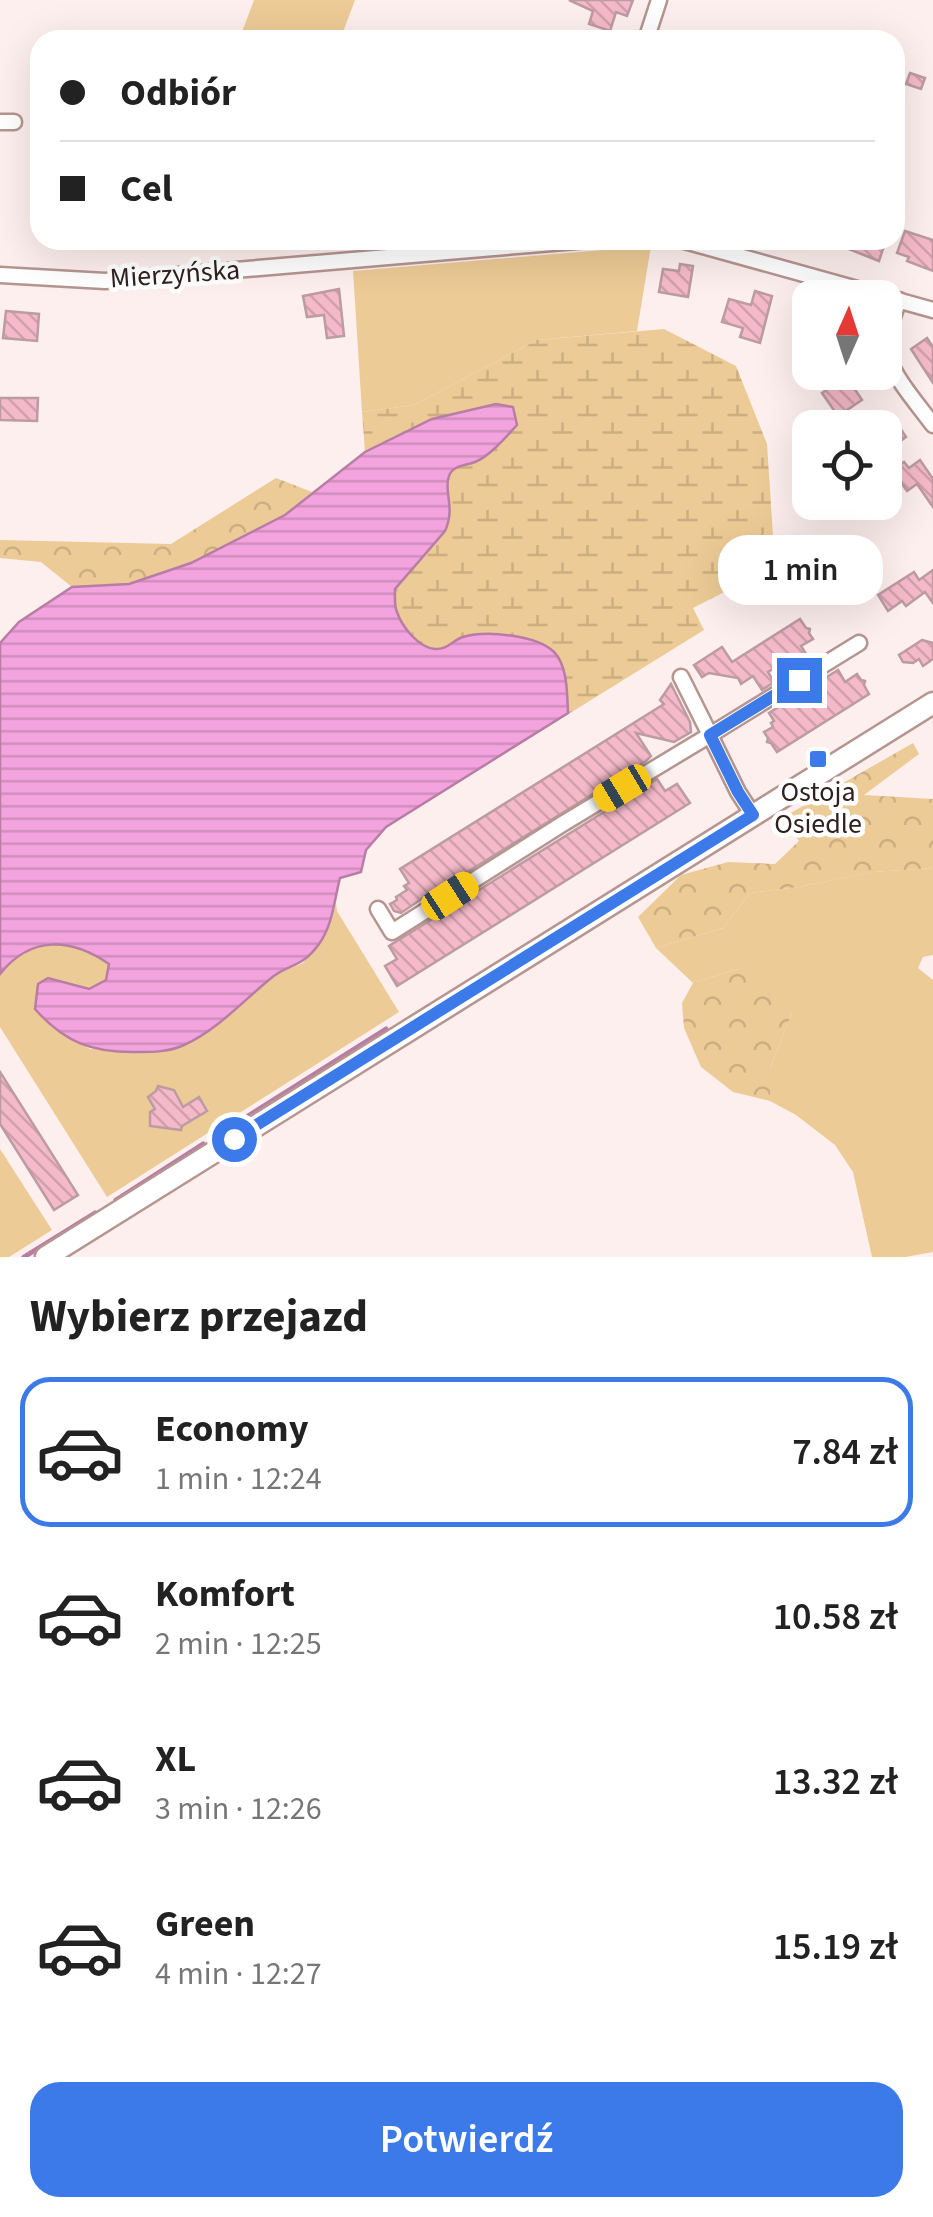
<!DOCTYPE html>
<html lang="pl">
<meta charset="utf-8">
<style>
body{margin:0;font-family:"Source Sans 3",sans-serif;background:#f2f2f2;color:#222;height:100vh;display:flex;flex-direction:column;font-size:38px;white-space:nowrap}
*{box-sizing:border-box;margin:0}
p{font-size:32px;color:#767676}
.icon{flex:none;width:55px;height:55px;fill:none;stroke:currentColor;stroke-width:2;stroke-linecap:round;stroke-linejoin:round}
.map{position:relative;height:1257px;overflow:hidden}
.drawer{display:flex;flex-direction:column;background:#fff;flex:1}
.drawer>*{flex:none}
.top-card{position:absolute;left:30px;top:30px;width:875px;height:220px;border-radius:30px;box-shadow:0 10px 40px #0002;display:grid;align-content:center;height:220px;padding:0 30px;background:#fff}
.needle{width:65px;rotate:3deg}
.controls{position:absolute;left:792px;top:280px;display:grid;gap:20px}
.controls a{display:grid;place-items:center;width:110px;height:110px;border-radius:20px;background:#fff;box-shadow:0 10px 40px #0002;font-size:50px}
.end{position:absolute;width:45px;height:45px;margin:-22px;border:12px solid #3c7ae9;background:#fff;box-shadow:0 0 0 5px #fff}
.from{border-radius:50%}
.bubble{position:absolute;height:70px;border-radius:30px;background:#fff;box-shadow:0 10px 40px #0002;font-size:32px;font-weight:600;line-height:70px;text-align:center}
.car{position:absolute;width:30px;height:60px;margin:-30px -15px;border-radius:12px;box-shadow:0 0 8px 2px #0007;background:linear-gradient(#f5c518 24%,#345 0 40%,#f5c518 0 76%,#345 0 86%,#f5c518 0)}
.top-card b{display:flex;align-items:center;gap:35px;height:95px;font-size:38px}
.top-card b+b{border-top:2px solid #e0e0e0}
.top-card i{width:25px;height:25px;background:#222}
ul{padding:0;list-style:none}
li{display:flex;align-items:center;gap:30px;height:150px;margin:0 20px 15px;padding:0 10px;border:5px solid transparent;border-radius:30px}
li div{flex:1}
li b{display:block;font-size:38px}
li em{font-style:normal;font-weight:600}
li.on{border-color:#3c7ae9}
li>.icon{width:90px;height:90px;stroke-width:1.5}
h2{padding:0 30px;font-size:45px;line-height:120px}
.primary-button{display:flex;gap:20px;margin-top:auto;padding:20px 30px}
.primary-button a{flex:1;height:115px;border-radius:30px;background:#3c7ae9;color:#fff;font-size:40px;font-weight:600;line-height:115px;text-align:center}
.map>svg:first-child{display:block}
.green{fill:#edcb96}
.forest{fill:url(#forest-crowns)}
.wetland{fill:url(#wetland-marsh)}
.water{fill:url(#water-rules);stroke:#b87da5;stroke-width:2.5}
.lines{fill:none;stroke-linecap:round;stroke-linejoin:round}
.stream{stroke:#b87da5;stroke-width:5}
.building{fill:url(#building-back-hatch);stroke:#bc9ba3;stroke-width:2.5}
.street-casing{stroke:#b69590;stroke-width:19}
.secondary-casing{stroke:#b69590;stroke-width:25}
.street{stroke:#fff;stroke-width:14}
.secondary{stroke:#fff;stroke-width:20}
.route{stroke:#3c7ae9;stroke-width:12}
.poi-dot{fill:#3c7ae9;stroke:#fff;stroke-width:4}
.labels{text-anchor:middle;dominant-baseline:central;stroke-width:9;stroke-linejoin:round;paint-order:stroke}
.street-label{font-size:28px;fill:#2e211f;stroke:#fff}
.poi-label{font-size:28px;fill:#2e211f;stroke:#fff}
</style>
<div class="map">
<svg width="933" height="1257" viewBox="0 0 933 1257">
<defs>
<pattern id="forest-crowns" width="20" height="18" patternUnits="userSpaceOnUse" patternTransform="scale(2.5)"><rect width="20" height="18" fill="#edcb96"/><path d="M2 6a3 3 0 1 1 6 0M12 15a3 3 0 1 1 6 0" fill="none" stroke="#ccae81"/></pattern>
<pattern id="wetland-marsh" width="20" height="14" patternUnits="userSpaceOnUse" patternTransform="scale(2.5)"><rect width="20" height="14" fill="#edcb96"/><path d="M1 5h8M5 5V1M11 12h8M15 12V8" fill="none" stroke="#ccae81"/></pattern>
<pattern id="water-rules" width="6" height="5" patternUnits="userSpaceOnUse" patternTransform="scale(2.5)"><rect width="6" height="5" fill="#f3a4de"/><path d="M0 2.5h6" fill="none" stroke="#d18dbe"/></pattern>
<pattern id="building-back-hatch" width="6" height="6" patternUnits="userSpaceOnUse" patternTransform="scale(2.5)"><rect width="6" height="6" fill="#f5bac9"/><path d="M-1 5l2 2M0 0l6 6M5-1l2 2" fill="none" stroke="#d2a0ac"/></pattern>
</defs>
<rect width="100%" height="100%" fill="#fdefed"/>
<g class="green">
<path d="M254 0H355L340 40H239Z"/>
<path d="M651 246 637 331 537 340 414 405 362 412 353 271Z"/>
<path d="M933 868V955L923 957 918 968 933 980V1252L905 1257H872L853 1172 835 1145 796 1115 770 1101V1068L792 1013 738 969 693 983 656 948 723 928 750 893 799 887 872 872Z"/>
<path d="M336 903 337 911 399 1012 107 1197 0 1027V974L13 957 43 943 85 949 109 964 106 980 89 989 50 1026 90 1049 184 1045 210 1029 275 974 303 963 320 943 330 924Z"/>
<path d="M0 1149 52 1230 9 1257H0Z"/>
</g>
<g class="forest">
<path d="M276 478 312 492 285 515 191 563 129 584 72 587 41 562 0 558V540L171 544Z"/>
<path d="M913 743 919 754 864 795 933 799V868L873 872 799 887 750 893 723 928 656 948 638 917 681 875 728 862 775 864 799 841 782 818Z"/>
<path d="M738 969 775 972 792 1013 770 1068V1101L733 1092 701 1067 684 1028 682 1003 693 983Z"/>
</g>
<path class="wetland" d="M664 329 736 366 767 444 775 566 693 608 704 630 386 827 541 644 526 638 461 637 445 648 431 650 418 641 403 625 396 609 395 589 445 531C455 510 444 485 449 474 456 463 469 466 478 461 487 457 496 445 503 439L432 419 365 452 362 412 414 405 537 340Z"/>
<path class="water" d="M496 404 513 407 517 425C506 437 490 456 475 462 465 466 453 465 449 476 443 491 456 507 445 531L395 589C395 597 394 605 397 612 402 627 419 648 435 649 447 650 453 640 463 637 486 630 537 635 554 652 568 666 567 695 568 713L386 827 366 850 361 872 340 878C334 901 333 924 319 944 301 969 289 963 270 979 243 1001 216 1031 184 1045 169 1052 153 1052 138 1052 93 1053 65 1043 35 1009L38 984 48 978 89 989 106 980 109 964C71 938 31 935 0 974V643L19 622 72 587 129 584 191 563 285 515 365 452 432 419Z"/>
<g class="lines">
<g class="stream">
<path d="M226 1130 386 1029"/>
<path d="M116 1200 203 1144"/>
<path d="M24 1257 95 1213"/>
</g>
</g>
<g class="building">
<path d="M569 0H633L627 16 616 12 610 31 589 24 593 11Z"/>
<path d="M910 73 925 78 921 89 906 84Z"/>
<path d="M905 231 933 240V271L907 261 909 257 897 253Z"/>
<path d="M826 240H876L885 243 879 261Z"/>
<path d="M680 264 693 266 688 297 659 292 663 269 679 271Z"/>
<path d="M339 289 344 336 327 338 324 315 307 317 303 296Z"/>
<path d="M755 291 772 296 760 343 740 337 743 328 722 322 729 299 751 305Z"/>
<path d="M6 311 39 314 37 341 3 338Z"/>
<path d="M927 338 933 347V383L911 349Z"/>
<path d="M846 376 862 400 838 416 822 393Z"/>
<path d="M0 398H38L37 421 0 420Z"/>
<path d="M894 419 906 437 890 449 885 442V426Z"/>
<path d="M920 460 933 479V507L917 484 907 491 892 470 904 462 909 468Z"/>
<path d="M933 570V603L925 592 906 606 902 601 888 611 878 595 914 572 919 580Z"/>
<path d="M810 571 823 593 809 602 795 581Z"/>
<path d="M800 619 806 628 810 629 809 633 813 639 801 646 810 660 797 668 791 658 768 672 774 682 762 690 753 676 741 684 738 678 709 673 702 677 694 665 722 647 732 662Z"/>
<path d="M922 640 933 643V659L923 666 919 659 913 663 903 662 899 655Z"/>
<path d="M838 670 845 682 857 674 861 680 865 681 864 685 869 694 777 752 771 743 767 742 768 738 764 732 773 727 771 723 774 721 769 713Z"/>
<path d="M671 684 690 722 691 732 674 742 636 733 651 756 646 761 440 889 439 887 401 913 394 911 390 904 397 900 396 897 407 890 404 886 409 883 400 869 664 704 660 700Z"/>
<path d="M657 779 665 791 677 784 690 803 397 986 385 966 397 959 389 946Z"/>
<path d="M0 1072 78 1195 54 1210 0 1124Z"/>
<path d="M158 1086 174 1090 183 1107 199 1097 207 1111 182 1126 181 1130 150 1126V1112L155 1109 148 1097 156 1091Z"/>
</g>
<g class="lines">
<g class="street-casing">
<g id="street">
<path d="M646 40 659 0"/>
<path d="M0 122H14"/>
<path d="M681 240 933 310"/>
<path d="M0 275 105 281 588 240"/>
<path d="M899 300C893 317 884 338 888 356 894 378 920 407 933 425"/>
<path d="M753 815 738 792 710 735 859 643"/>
<path d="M378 909 392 932 564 823 710 735 681 677"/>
</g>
</g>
<g class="secondary-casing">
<path id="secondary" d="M46 1257 933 703"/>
</g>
<use href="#street" class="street"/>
<use href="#secondary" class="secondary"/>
</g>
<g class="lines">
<path class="route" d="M234 1139 753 815 738 792 710 735 799 680"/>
</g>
<rect class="poi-dot" x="808" y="749" width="20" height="20" rx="5"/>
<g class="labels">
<g class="street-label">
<text transform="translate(175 274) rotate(-4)">Mierzyńska</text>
</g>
<g class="poi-label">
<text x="818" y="792">Ostoja<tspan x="818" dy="32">Osiedle</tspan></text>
</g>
</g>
</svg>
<div class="controls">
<a><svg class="needle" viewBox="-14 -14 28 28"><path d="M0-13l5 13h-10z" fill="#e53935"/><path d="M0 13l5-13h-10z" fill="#767676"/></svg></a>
<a><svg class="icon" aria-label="locate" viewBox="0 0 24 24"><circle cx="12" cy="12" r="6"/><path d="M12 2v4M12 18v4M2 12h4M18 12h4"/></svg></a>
</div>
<i class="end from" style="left:234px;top:1139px"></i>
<i class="end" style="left:799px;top:680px"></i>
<div class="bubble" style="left:718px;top:535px;width:165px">1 min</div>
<i class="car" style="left:622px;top:788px;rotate:239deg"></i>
<i class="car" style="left:450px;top:896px;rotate:57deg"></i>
<div class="top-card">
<b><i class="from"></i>Odbiór</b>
<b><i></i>Cel</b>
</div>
</div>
<section class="drawer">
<h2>Wybierz przejazd</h2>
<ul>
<li class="on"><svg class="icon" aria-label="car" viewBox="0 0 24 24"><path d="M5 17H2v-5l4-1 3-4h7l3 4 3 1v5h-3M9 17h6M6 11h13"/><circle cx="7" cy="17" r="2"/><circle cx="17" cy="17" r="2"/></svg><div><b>Economy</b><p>1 min · 12:24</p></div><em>7.84 zł</em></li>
<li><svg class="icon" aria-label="car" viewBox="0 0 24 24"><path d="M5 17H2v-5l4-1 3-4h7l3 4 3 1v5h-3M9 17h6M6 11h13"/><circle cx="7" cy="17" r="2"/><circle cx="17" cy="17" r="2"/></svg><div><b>Komfort</b><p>2 min · 12:25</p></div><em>10.58 zł</em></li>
<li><svg class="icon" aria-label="car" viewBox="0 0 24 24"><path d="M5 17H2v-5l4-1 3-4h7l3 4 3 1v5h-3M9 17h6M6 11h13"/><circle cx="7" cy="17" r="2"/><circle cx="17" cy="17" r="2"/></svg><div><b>XL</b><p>3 min · 12:26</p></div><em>13.32 zł</em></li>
<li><svg class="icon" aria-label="car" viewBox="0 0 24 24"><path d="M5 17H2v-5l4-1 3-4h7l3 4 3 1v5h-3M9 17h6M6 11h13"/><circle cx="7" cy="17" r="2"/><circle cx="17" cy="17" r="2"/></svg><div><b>Green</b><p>4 min · 12:27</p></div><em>15.19 zł</em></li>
</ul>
<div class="primary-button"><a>Potwierdź</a></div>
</section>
